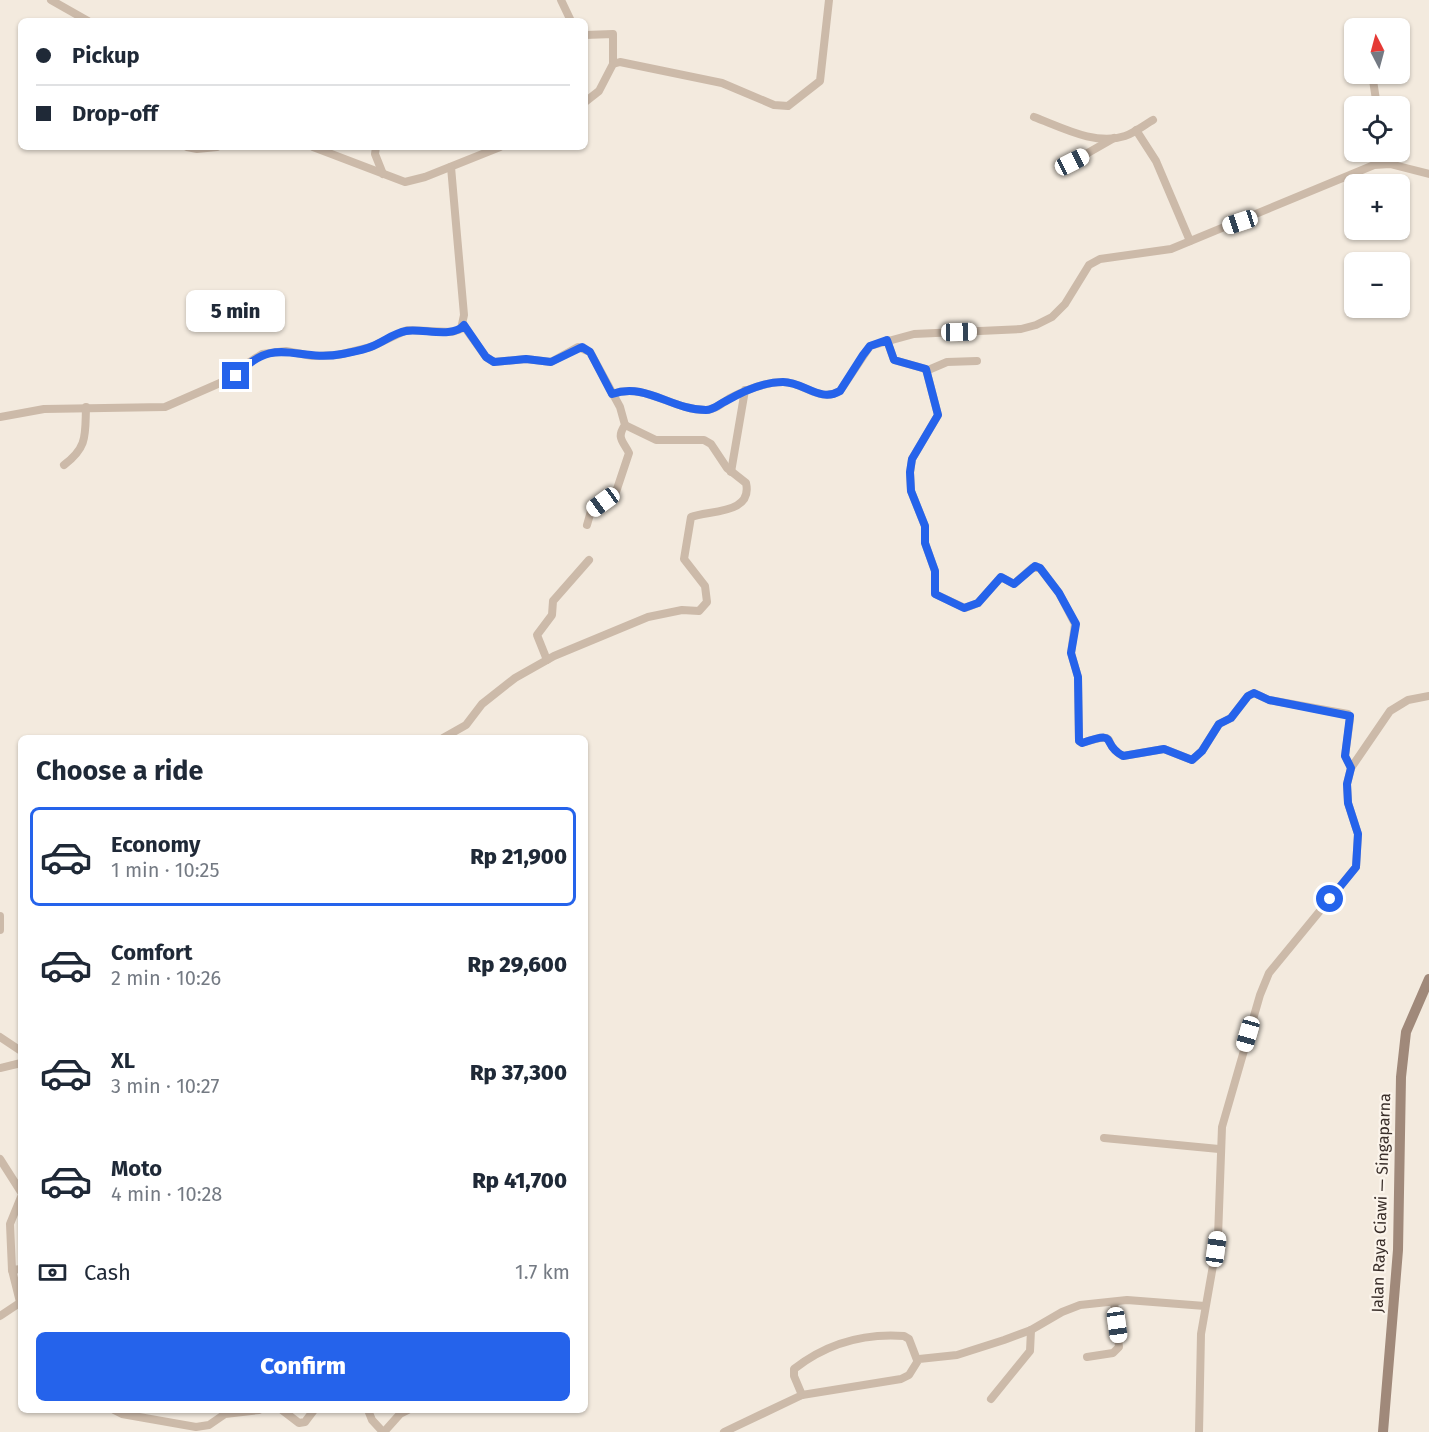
<!DOCTYPE html>
<meta charset="utf-8">
<style>
body{margin:0;font-family:"Fira Sans",sans-serif;background:#f6f6f7;color:#1f2937;height:100vh;display:flex;flex-direction:column;font-size:22px;white-space:nowrap}
*{box-sizing:border-box;margin:0}
p{font-size:20px;color:#747a83}
.icon{flex:none;width:33px;height:33px;fill:none;stroke:currentColor;stroke-width:2;stroke-linecap:round;stroke-linejoin:round}
.map{position:relative;flex:1;overflow:hidden}
.panel{position:absolute;left:18px;top:735px;width:570px;height:678px;display:flex;flex-direction:column;background:#fff;border-radius:9px;box-shadow:0 2px 4px #0004}
.panel>*{flex:none}
.banner{position:absolute;left:18px;top:18px;width:570px;height:132px;border-radius:9px;box-shadow:0 2px 4px #0004;display:grid;align-content:center;height:132px;padding:0 18px;background:#fff}
.needle{width:39px;rotate:354deg}
.buttons{position:absolute;left:1344px;top:18px;display:grid;gap:12px}
.buttons a{display:grid;place-items:center;width:66px;height:66px;border-radius:9px;background:#fff;box-shadow:0 2px 4px #0004;font-size:30px}
.end{position:absolute;width:27px;height:27px;margin:-14px;border:8px solid #2563eb;background:#fff;box-shadow:0 0 0 3px #fff}
.from{border-radius:50%}
.bubble{position:absolute;height:42px;border-radius:9px;background:#fff;box-shadow:0 2px 4px #0004;font-size:20px;font-weight:800;line-height:42px;text-align:center}
.car{position:absolute;width:18px;height:36px;margin:-18px -9px;border-radius:8px;box-shadow:0 0 4px 2px #0007;background:linear-gradient(#fff 24%,#345 0 40%,#fff 0 76%,#345 0 86%,#fff 0)}
.banner b{display:flex;align-items:center;gap:21px;height:57px;font-size:22px}
.banner b+b{border-top:2px solid #e0e1e3}
.banner i{width:15px;height:15px;background:#1f2937}
ul{padding:0;list-style:none}
li{display:flex;align-items:center;gap:18px;height:99px;margin:0 12px 9px;padding:0 6px;border:3px solid transparent;border-radius:9px}
li div{flex:1}
li b{display:block;font-size:22px}
li em{font-style:normal;font-weight:800}
li.on{border-color:#2563eb}
li>.icon{width:54px;height:54px;stroke-width:1.5}
h2{padding:0 18px;font-size:27px;line-height:72px}
.pay{display:flex;align-items:center;gap:15px;height:66px;padding:0 18px;font-size:22px}
.pay p{margin-inline-start:auto}
.cta{display:flex;gap:12px;margin-top:auto;padding:12px 18px}
.cta a{flex:1;height:69px;border-radius:9px;background:#2563eb;color:#fff;font-size:24px;font-weight:800;line-height:69px;text-align:center}
.map>svg:first-child{display:block}
.lines{fill:none;stroke-linecap:round;stroke-linejoin:round}
.minor{stroke:#ccbaa9;stroke-width:8}
.secondary{stroke:#a0897a;stroke-width:10}
.route{stroke:#2563eb;stroke-width:8}
.labels{text-anchor:middle;dominant-baseline:central;stroke-width:4.5;stroke-linejoin:round;paint-order:stroke}
.street-label{font-size:16px;fill:#392e29;stroke:#fbf4eb}
</style>
<div class="map">
<svg width="1429" height="1432" viewBox="0 0 1429 1432">
<rect width="100%" height="100%" fill="#f3eade"/>
<g class="lines">
<g class="minor">
<path d="M51 0 88 21"/>
<path d="M561 0 571 21"/>
<path d="M585 35 613 34V64"/>
<path d="M1372 74 1377 106"/>
<path d="M585 102 599 91 613 64 620 62 722 83 774 105 788 106 820 81 829 0"/>
<path d="M1034 117C1061 127 1095 146 1125 136 1134 133 1144 125 1153 120"/>
<path d="M1136 130 1156 161 1190 241"/>
<path d="M187 147 197 149 217 147"/>
<path d="M313 147 405 182 425 177 500 147"/>
<path d="M376 147 375 154 383 174"/>
<path d="M1384 152 1386 164"/>
<path d="M1072 162 1114 138"/>
<path d="M463 325 486 357 494 362 526 359 551 362 578 347 590 352 620 407 625 425C616 438 623 441 629 453L616 492 591 511 587 525"/>
<path d="M887 340 894 360 926 369 938 415 912 459 910 473 911 491 925 526V543L935 571V594L965 608 978 603 1001 577 1014 584 1032 568H1040L1059 593 1075 624 1071 653 1078 677 1079 741 1082 743C1123 730 1099 744 1123 756L1164 749 1192 760 1202 751 1219 724 1231 718 1248 696 1254 693 1269 700 1348 714 1350 719 1345 756 1351 768"/>
<path d="M926 371 947 362 977 361"/>
<path d="M612 394C646 382 671 410 706 410 715 410 722 403 730 398 746 390 765 382 783 382 804 382 819 403 840 391L870 346 914 334 1021 329 1036 325 1052 317 1065 304 1089 265 1100 259 1171 249 1374 165 1390 164 1429 174"/>
<path d="M0 417 44 409 165 407 236 376 248 363 262 354 286 351 312 356 338 355 371 347 407 330 452 332 461 329 464 315 451 167"/>
<path d="M64 465C88 447 85 435 86 407"/>
<path d="M731 472 745 390"/>
<path d="M547 660 537 635 552 615 553 601 589 560"/>
<path d="M443 738 466 725 482 704 515 678 554 656 648 617 682 610 699 611 707 602 705 586 684 559 691 517C710 510 753 514 746 483L727 468 711 444 704 440H656L625 425"/>
<path d="M0 916V930"/>
<path d="M0 1037 21 1051"/>
<path d="M0 1068 21 1063"/>
<path d="M1104 1138 1219 1149"/>
<path d="M0 1159 21 1192"/>
<path d="M12 1270 10 1224 21 1197"/>
<path d="M20 1302 12 1270 21 1269"/>
<path d="M0 1316 21 1302"/>
<path d="M1087 1357 1113 1353 1119 1347 1114 1302"/>
<path d="M802 1395 794 1376V1369C826 1344 863 1333 904 1336L909 1339 917 1360"/>
<path d="M991 1399 1030 1351 1031 1330"/>
<path d="M114 1410 122 1414 196 1427 209 1425 225 1414 259 1410"/>
<path d="M282 1410 299 1423 305 1422 314 1410"/>
<path d="M368 1410 372 1420 383 1432"/>
<path d="M384 1432 400 1414 408 1410"/>
<path d="M724 1432 802 1395 901 1379 909 1375 919 1359 957 1355 1004 1340 1031 1330 1062 1312 1080 1305 1127 1300 1205 1306"/>
<path d="M1199 1432 1201 1334 1218 1237 1222 1127 1260 995 1269 973 1356 867 1358 834 1348 803 1347 784 1351 768 1390 711 1408 700 1429 696"/>
</g>
<path class="secondary" d="M1383 1432 1398 1250 1401 1077 1406 1032 1429 979"/>
</g>
<g class="lines">
<path class="route" d="M236 376C275 333 296 363 342 354 352 352 364 350 373 346 385 341 394 333 406 331 422 328 453 339 464 325L486 357 494 362 526 359 551 362 582 347 590 352 612 394C646 382 671 410 706 410 714 410 719 404 726 401 743 391 763 382 783 382 804 382 820 403 840 391L863 355 870 346 887 340 894 360 926 369 938 415 912 459 910 472 911 491 925 526V543L935 571V594L964 608 978 603 1001 577 1014 584 1035 566 1040 568 1059 593 1076 624 1071 653 1078 677 1079 741 1082 743C1121 730 1099 743 1123 756L1164 749 1192 760 1202 751 1219 724 1231 718 1248 696 1254 693 1269 700 1350 716 1345 756 1351 768 1347 784 1348 803 1358 834 1356 867 1330 899"/>
</g>
<g class="labels">
<g class="street-label">
<text transform="translate(1381 1203) rotate(-88)">Jalan Raya Ciawi — Singaparna</text>
</g>
</g>
</svg>
<div class="buttons">
<a><svg class="needle" viewBox="-14 -14 28 28"><path d="M0-13l5 13h-10z" fill="#e53935"/><path d="M0 13l5-13h-10z" fill="#747a83"/></svg></a>
<a><svg class="icon" aria-label="locate" viewBox="0 0 24 24"><circle cx="12" cy="12" r="6"/><path d="M12 2v4M12 18v4M2 12h4M18 12h4"/></svg></a>
<a>+</a>
<a>−</a>
</div>
<i class="end from" style="left:1330px;top:899px"></i>
<i class="end" style="left:236px;top:376px"></i>
<div class="bubble" style="left:186px;top:290px;width:99px">5 min</div>
<i class="car" style="left:1072px;top:162px;rotate:63deg"></i>
<i class="car" style="left:1240px;top:222px;rotate:252deg"></i>
<i class="car" style="left:959px;top:332px;rotate:89deg"></i>
<i class="car" style="left:603px;top:502px;rotate:234deg"></i>
<i class="car" style="left:1248px;top:1034px;rotate:196deg"></i>
<i class="car" style="left:1216px;top:1249px;rotate:8deg"></i>
<i class="car" style="left:1117px;top:1325px;rotate:172deg"></i>
<div class="banner">
<b><i class="from"></i>Pickup</b>
<b><i></i>Drop-off</b>
</div>
<section class="panel">
<h2>Choose a ride</h2>
<ul>
<li class="on"><svg class="icon" aria-label="car" viewBox="0 0 24 24"><path d="M5 17H2v-5l4-1 3-4h7l3 4 3 1v5h-3M9 17h6M6 11h13"/><circle cx="7" cy="17" r="2"/><circle cx="17" cy="17" r="2"/></svg><div><b>Economy</b><p>1 min · 10:25</p></div><em>Rp 21,900</em></li>
<li><svg class="icon" aria-label="car" viewBox="0 0 24 24"><path d="M5 17H2v-5l4-1 3-4h7l3 4 3 1v5h-3M9 17h6M6 11h13"/><circle cx="7" cy="17" r="2"/><circle cx="17" cy="17" r="2"/></svg><div><b>Comfort</b><p>2 min · 10:26</p></div><em>Rp 29,600</em></li>
<li><svg class="icon" aria-label="car" viewBox="0 0 24 24"><path d="M5 17H2v-5l4-1 3-4h7l3 4 3 1v5h-3M9 17h6M6 11h13"/><circle cx="7" cy="17" r="2"/><circle cx="17" cy="17" r="2"/></svg><div><b>XL</b><p>3 min · 10:27</p></div><em>Rp 37,300</em></li>
<li><svg class="icon" aria-label="car" viewBox="0 0 24 24"><path d="M5 17H2v-5l4-1 3-4h7l3 4 3 1v5h-3M9 17h6M6 11h13"/><circle cx="7" cy="17" r="2"/><circle cx="17" cy="17" r="2"/></svg><div><b>Moto</b><p>4 min · 10:28</p></div><em>Rp 41,700</em></li>
</ul>
<div class="pay"><svg class="icon" aria-label="cash" viewBox="0 0 24 24"><path d="M3 7h18v10H3z"/><circle cx="12" cy="12" r="2"/></svg>Cash<p>1.7 km</p></div>
<div class="cta"><a>Confirm</a></div>
</section>
</div>
